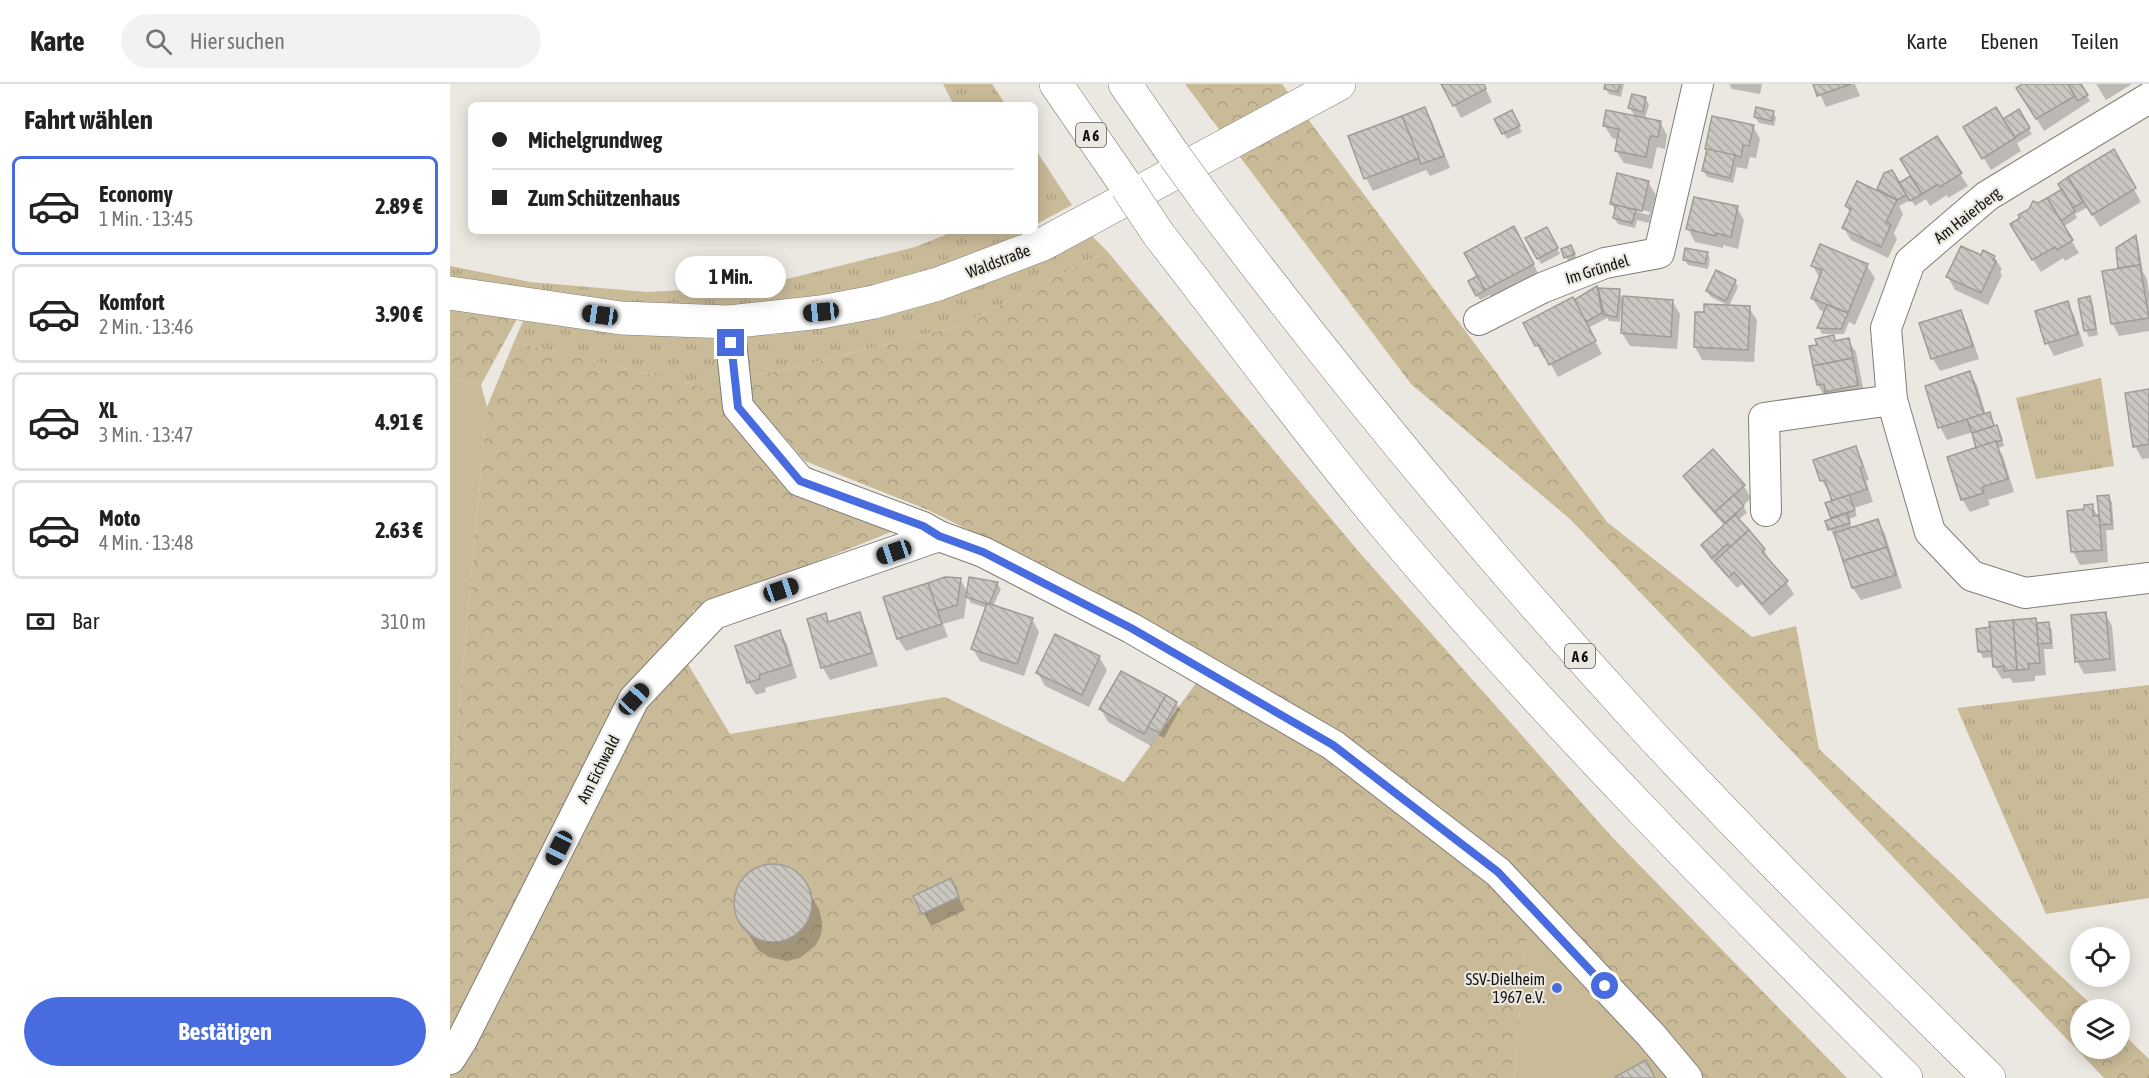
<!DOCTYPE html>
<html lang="de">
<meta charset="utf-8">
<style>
body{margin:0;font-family:"Asap Condensed",sans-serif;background:#f2f2f2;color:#222;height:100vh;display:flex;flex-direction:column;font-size:22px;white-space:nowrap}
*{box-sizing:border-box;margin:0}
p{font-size:20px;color:#767676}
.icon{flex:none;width:33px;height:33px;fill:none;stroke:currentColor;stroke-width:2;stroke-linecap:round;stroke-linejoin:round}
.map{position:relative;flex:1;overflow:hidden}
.details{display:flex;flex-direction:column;background:#fff;width:450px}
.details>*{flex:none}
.guide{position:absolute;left:18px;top:18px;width:570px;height:132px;border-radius:9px;box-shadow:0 3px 15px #0003;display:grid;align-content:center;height:132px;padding:0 24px;background:#fff}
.controls{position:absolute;left:1620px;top:843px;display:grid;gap:12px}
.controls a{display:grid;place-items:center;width:60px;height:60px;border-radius:50%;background:#fff;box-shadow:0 3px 15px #0003;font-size:30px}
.end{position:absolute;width:27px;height:27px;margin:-14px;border:8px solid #486cdf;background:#fff;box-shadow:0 0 0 3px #fff}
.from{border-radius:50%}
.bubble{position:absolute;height:42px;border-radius:21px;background:#fff;box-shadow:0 3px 15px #0003;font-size:20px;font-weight:700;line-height:42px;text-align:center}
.car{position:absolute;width:18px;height:36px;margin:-18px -9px;border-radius:8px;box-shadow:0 0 4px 2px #0007;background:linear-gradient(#222 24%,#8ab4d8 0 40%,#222 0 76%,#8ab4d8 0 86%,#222 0)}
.guide b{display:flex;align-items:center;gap:21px;height:57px;font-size:22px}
.guide b+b{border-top:2px solid #e0e0e0}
.guide i{width:15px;height:15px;background:#222}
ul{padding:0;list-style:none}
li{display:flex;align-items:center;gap:18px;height:99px;margin:0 12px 9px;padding:0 12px;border:3px solid #e0e0e0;border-radius:9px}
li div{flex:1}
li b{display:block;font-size:22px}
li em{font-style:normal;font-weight:700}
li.active{border-color:#486cdf}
li>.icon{width:54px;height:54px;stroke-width:1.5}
h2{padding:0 24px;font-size:27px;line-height:72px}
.pay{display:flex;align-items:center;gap:15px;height:66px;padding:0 24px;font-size:22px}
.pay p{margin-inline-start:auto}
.button{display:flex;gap:12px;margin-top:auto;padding:12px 24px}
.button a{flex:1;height:69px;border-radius:36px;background:#486cdf;color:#fff;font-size:24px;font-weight:700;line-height:69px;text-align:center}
header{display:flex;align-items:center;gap:36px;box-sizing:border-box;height:84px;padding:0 30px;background:#fff;border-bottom:2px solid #e0e0e0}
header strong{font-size:28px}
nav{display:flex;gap:33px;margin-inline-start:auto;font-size:21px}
.search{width:420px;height:54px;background:#f2f2f2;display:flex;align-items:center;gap:15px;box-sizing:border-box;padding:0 21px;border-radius:33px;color:#767676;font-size:22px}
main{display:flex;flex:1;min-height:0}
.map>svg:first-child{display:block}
.grass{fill:url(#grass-tufts)}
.forest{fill:url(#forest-crowns)}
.garden{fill:#c9ba98}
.shadow{fill:#0003;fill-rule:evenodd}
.building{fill:url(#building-back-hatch);stroke:#9f9c96;stroke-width:1.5}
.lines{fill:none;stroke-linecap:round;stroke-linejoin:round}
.minor-casing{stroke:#807d77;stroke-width:32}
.tertiary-casing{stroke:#807d77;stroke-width:34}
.motorway-casing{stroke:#807d77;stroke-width:34}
.minor{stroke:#fff;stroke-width:30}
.tertiary{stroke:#fff;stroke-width:33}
.motorway{stroke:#fff;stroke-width:33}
.motorway-bridge-casing{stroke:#807d77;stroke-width:34;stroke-linecap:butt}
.motorway-bridge{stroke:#fff;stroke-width:33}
.route{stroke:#486cdf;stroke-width:8}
.poi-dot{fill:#486cdf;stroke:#ebe8e1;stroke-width:2}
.labels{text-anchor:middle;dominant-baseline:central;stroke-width:4.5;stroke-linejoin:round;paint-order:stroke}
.shield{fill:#ebe8e1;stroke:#54534f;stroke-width:1.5}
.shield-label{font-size:15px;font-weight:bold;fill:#141311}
.street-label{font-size:16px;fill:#141311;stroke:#ebe8e1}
.poi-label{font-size:16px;fill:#141311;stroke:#ebe8e1;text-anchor:end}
</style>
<header>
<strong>Karte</strong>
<div class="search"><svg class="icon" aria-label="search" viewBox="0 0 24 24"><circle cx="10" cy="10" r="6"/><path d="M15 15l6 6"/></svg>Hier suchen</div>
<nav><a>Karte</a><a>Ebenen</a><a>Teilen</a></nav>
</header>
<main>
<section class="details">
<h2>Fahrt wählen</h2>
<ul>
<li class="active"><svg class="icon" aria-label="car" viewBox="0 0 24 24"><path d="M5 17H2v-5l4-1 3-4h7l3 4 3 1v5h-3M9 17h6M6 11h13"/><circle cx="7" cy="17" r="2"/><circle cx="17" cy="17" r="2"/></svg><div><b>Economy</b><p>1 Min. · 13:45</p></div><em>2.89 €</em></li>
<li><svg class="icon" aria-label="car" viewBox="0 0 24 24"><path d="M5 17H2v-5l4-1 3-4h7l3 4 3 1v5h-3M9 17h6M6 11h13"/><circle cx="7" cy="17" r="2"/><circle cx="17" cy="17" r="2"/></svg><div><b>Komfort</b><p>2 Min. · 13:46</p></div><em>3.90 €</em></li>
<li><svg class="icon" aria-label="car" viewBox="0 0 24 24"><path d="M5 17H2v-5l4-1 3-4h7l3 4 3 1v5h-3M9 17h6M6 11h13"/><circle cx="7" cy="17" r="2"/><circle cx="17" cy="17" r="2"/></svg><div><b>XL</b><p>3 Min. · 13:47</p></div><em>4.91 €</em></li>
<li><svg class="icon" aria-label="car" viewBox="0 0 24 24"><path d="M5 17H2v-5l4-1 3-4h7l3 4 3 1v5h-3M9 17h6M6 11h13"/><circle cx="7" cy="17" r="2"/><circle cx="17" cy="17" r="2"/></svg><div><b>Moto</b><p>4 Min. · 13:48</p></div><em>2.63 €</em></li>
</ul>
<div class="pay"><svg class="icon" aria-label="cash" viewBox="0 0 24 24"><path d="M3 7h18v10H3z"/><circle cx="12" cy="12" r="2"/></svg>Bar<p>310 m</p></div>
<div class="button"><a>Bestätigen</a></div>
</section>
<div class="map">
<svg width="1699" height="994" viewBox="0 0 1699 994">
<defs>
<pattern id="grass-tufts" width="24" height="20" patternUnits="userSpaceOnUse" patternTransform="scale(1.5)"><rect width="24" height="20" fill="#c9ba98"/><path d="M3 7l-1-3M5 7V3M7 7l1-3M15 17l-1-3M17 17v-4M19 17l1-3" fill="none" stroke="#ac9f82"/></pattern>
<pattern id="forest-crowns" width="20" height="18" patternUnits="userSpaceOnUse" patternTransform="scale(1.5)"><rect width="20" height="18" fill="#c9ba98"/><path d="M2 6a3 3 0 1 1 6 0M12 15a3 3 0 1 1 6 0" fill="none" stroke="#ac9f82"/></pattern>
<pattern id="building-back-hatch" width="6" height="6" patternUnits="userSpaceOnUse" patternTransform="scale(1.5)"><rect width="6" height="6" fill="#cac7c1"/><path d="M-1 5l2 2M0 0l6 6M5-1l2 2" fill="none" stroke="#adaaa5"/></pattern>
</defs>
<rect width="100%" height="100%" fill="#ebe8e1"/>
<g class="grass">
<path d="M493 0H542L556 21H504Z"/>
<path d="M585 65 622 121 585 141Z"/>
<path d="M505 147H574L540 168 377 218 216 226 0 195V182L80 198 197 208 309 202 465 163Z"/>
<path d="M641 151 657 167 509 242 331 287 300 291 270 307 64 258 76 230 182 249 322 251 405 239 552 194Z"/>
<path d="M1651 294 1664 382 1586 395 1566 314Z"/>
<path d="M1699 601V814L1596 830 1507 624Z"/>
</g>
<g class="forest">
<path d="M735 0H832L1157 438 1302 553 1346 542 1369 665 1646 925 1630 926V964H1670V947L1699 975V994H1654L1121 436 961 300Z"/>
<path d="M657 167 909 468 1162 753 1397 994H1225L1078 834 1064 994H0V722L37 323 64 258 270 307 309 370 353 415 451 444 243 527 233 572 280 650 495 613 674 698 754 588 642 506 478 426 355 377 303 317 300 291 331 287 509 242Z"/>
<path d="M0 224 67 235 31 301 0 294Z"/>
</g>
<g class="garden">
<path d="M0 294 31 301 37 323 0 722Z"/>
<path d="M1078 833 1225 994H1064Z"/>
</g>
<g class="shadow">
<path d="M993 0H1033L1042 18 1011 34Z"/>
<path d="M1157 0H1174L1171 13 1159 10 1155 4Z"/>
<path d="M1279 0H1312L1310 10 1282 5Z"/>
<path d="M1365 0H1405L1410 12 1376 23Z"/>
<path d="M1575 0H1629L1640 17 1594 47 1568 4Z"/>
<path d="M1646 0H1682L1656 16Z"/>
<path d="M1195 14 1199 20 1195 35 1210 38 1217 51 1215 65 1207 63 1202 85 1174 79 1166 67 1169 56 1162 54 1154 41 1185 33 1180 24Z"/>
<path d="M974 25 982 37 1000 84 980 92 976 86 923 107 916 94Z"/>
<path d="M1568 27 1582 50 1567 59 1571 67 1541 86 1515 43 1553 37Z"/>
<path d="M1061 28 1072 48 1057 55 1046 36Z"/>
<path d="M1323 28 1326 34 1324 42 1309 39 1305 33Z"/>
<path d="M1303 42 1310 55 1306 74 1300 73 1297 85 1287 83 1283 99 1257 93 1254 87Z"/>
<path d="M1486 54 1518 102 1498 114 1497 111 1480 122 1476 115 1465 122 1461 116 1449 122 1453 130 1444 149 1447 155 1438 174 1401 156 1394 144 1401 130 1396 122 1432 110 1429 105 1449 101 1462 92Z"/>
<path d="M1663 67 1691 118 1650 143 1638 123 1625 130 1627 134 1613 143 1629 169 1615 177 1613 174 1591 188 1561 141 1580 126 1613 105 1610 100Z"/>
<path d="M1198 98 1206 111 1199 139 1187 136 1185 144 1168 140 1164 134 1166 127 1161 119ZM1184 124 1200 128 1199 131 1184 127Z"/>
<path d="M1287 124 1294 136 1288 165 1273 161V164L1245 158 1238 145Z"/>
<path d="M1096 145 1110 170 1091 180 1077 155Z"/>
<path d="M1685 153 1688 158 1693 188 1697 195 1699 209V247L1669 252 1662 239 1670 185 1667 165Z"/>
<path d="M1071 156 1090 193 1044 218 1040 211 1030 216 1020 198H1032Z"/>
<path d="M1113 166 1124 169 1127 176 1119 179Z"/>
<path d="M1257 169 1260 175 1258 185 1238 181 1234 175Z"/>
<path d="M1532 173H1544L1552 185 1550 188 1552 191 1538 221 1505 206 1498 193Z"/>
<path d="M1363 182H1417L1425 194 1405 241 1399 238 1394 250H1372L1369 244 1376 229 1370 226 1362 214 1370 195Z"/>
<path d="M1285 197 1288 203 1279 222 1261 213 1257 207Z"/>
<path d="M1147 204 1169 207 1172 214 1222 217 1230 230 1227 265 1180 262 1172 249 1174 227H1171L1170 238 1159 237 1157 234 1138 244 1152 270 1108 293 1097 273 1094 274 1075 240 1124 218Z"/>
<path d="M1639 214 1643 220 1648 251 1639 253 1636 247 1630 216Z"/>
<path d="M1617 219 1624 231 1634 262 1604 272 1597 259Z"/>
<path d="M1299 224 1307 236 1304 278 1252 276 1245 263 1247 230Z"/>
<path d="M1510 228 1517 240 1529 275 1490 287 1483 275 1471 240Z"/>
<path d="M1383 253 1387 258 1398 256 1406 268 1415 314 1375 313 1368 301 1361 263 1368 262Z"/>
<path d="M1519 289 1527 301 1536 331 1539 330 1545 343H1547L1550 348 1554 362 1548 364 1553 372 1564 408 1538 416 1540 421 1520 428 1512 415 1528 365 1523 348 1497 356 1490 343 1477 303Z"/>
<path d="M1699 306V374L1692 375 1685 362Z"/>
<path d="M1405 364 1412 376 1419 396 1416 397 1423 418 1404 424 1407 432 1399 435 1402 445 1428 437 1435 450 1452 504 1411 516 1403 504 1386 450 1383 451 1377 437 1383 435 1377 420 1385 418 1372 397 1365 377Z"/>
<path d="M1235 392 1294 402 1301 414 1293 422 1297 429 1288 436 1314 466 1321 478 1320 480 1336 498 1344 510 1320 532 1292 500 1287 504 1260 474 1253 461 1275 442 1242 405Z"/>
<path d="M1658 412 1662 418 1664 446H1656L1658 478 1630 481 1623 468 1619 428 1636 427 1642 422 1651 437Z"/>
<path d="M510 495 518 509 547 499 551 505 543 522 582 535 589 548 574 592 530 577 523 565 537 524 521 519 517 512 514 534 493 540 498 553 456 567 448 555 435 514Z"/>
<path d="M1655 529 1662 542 1666 587 1634 590 1627 577Z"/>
<path d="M409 530 416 543 428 582 380 596 373 584 358 536 375 531 380 539Z"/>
<path d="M1586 535 1589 541 1598 540 1602 546 1603 565H1594L1596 591 1585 592V597L1575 598 1563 599 1560 594 1552 595 1544 582V573L1533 574 1530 568Z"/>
<path d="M330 548 337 560 347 594 315 604 316 608 306 611 298 598Z"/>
<path d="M649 573 657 586 639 623 595 602 588 589Z"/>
<path d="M671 589 726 619 730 625 714 654 708 651 701 662 658 638 651 625Z"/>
<path d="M323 782 335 784 347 790 369 825 372 838 371 851 365 862 350 874 337 877 319 873 308 866 288 833 285 820 288 806 295 795 311 784Z"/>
<path d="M500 796 515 826 481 842 465 813Z"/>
</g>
<g class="building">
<path d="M991 0H1034L1036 5 1003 22Z"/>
<path d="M1155 0H1170L1168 8 1154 5Z"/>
<path d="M1363 0H1401L1367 12Z"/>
<path d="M1572 0H1618L1625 12 1586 35 1566 4Z"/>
<path d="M1618 0H1631L1638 11 1628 17Z"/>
<path d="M1182 10 1196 13 1193 28 1178 24Z"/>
<path d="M975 23 994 72 971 80 952 32Z"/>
<path d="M1306 23 1324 27 1322 37 1304 33Z"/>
<path d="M1546 23 1565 54 1532 75 1513 43Z"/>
<path d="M1569 25 1580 44 1565 53 1553 35Z"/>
<path d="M1062 26 1070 42 1052 50 1044 35Z"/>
<path d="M1156 26 1211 37 1208 53 1200 52 1196 73 1165 67 1169 45 1153 42Z"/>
<path d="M952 32 969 74 914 95 898 52Z"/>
<path d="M1262 32 1304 41 1299 62 1293 61 1291 73 1255 65Z"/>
<path d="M1487 52 1512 89 1490 103 1488 100 1472 110 1450 75Z"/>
<path d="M1257 65 1285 71 1280 94 1252 87Z"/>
<path d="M1664 65 1686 104 1642 131 1618 93Z"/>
<path d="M1442 86 1457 111 1447 116 1427 105 1434 89Z"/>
<path d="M1167 89 1199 97 1192 127 1160 120Z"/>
<path d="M1460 92 1472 110 1460 117 1449 99Z"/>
<path d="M1618 93 1633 118 1623 124 1608 100Z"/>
<path d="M1407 97 1447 116 1436 138 1441 141 1431 163 1392 144 1401 125 1395 122Z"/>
<path d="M1612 105 1625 127 1611 137 1597 114Z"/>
<path d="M1244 113 1288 122 1281 153 1266 149V152L1236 145Z"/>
<path d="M1597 114 1623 156 1607 166 1605 163 1582 176 1560 140 1570 134 1568 131 1579 125 1583 117 1588 119Z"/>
<path d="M1166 121 1186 126 1182 139 1163 134Z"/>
<path d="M1064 142 1084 180 1035 206 1014 169Z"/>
<path d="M1097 143 1108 164 1087 175 1075 154Z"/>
<path d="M1686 151 1690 181 1668 184 1666 164Z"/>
<path d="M1370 160 1418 180 1398 229 1361 214 1372 186 1361 182Z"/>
<path d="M1121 161 1125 170 1114 174 1111 165Z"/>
<path d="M1511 162 1531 171 1533 166 1545 172 1543 176 1546 177 1531 209 1496 193Z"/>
<path d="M1235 164 1258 168 1255 180 1233 176Z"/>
<path d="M1690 181 1699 234 1661 240 1652 187Z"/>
<path d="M1266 186 1286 196 1276 217 1256 207Z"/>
<path d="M1027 192 1035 206 1026 212 1018 197Z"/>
<path d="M1147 202 1152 229 1136 238 1124 216Z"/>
<path d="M1148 204 1170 205 1167 233 1154 231Z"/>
<path d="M1173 212 1223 216 1221 253 1171 249Z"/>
<path d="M1640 212 1646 245 1634 247 1628 215Z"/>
<path d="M1123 213 1146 257 1099 281 1089 261 1085 262 1073 239Z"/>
<path d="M1618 217 1628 250 1595 260 1585 227Z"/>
<path d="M1254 220 1300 222 1298 266 1244 263 1245 228H1254Z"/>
<path d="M1377 221 1398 229 1391 245 1367 244Z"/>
<path d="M1511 226 1523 262 1481 275 1469 239Z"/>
<path d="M1384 251 1385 257 1399 254 1403 274 1363 282 1359 262 1367 261 1365 255Z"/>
<path d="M1403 274 1408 301 1375 308 1374 300 1367 301 1363 282Z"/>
<path d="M1520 287 1534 330 1488 344 1475 302Z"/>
<path d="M1699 305V360L1683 363 1675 309Z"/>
<path d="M1540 328 1544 342 1522 349 1517 335Z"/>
<path d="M1547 341 1552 356 1526 364 1522 349Z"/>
<path d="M1546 357 1558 395 1532 403 1534 409 1511 416 1497 373Z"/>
<path d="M1406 362 1413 383 1410 384 1417 405 1382 417 1375 396 1370 397 1363 376Z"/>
<path d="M1263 365 1295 401 1265 428 1233 392Z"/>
<path d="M1284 411 1294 422 1275 439 1265 428Z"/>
<path d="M1399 411 1405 426 1381 434 1375 419Z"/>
<path d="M1659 411 1662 440 1650 441 1647 412Z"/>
<path d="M1643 420V432L1649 431 1652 466 1621 468 1617 427 1634 425V421Z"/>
<path d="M1397 429 1400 439 1378 446 1375 437Z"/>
<path d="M1285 431 1299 446 1280 463 1277 460 1262 474 1251 461Z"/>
<path d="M1428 435 1437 463 1393 477 1384 449Z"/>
<path d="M1299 446 1315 465 1312 468 1338 497 1312 520 1284 488 1279 493 1265 477Z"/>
<path d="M1437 463 1446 491 1402 504 1393 477Z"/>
<path d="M495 493 511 494 507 521 487 527 478 499Z"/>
<path d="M519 493 548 498 540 519 537 520 516 513Z"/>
<path d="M478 499 492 540 447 555 433 513Z"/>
<path d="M537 519 583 534 567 580 521 565Z"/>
<path d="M410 528 422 569 371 584 357 535 376 529 378 538Z"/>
<path d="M1656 528 1660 575 1625 578 1621 531Z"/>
<path d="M1586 534 1590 579 1578 580 1579 585 1567 586 1563 536Z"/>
<path d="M1563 536 1567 586 1554 587V582L1543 583 1539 538Z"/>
<path d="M1599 538 1601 559 1588 560 1587 539Z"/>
<path d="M1540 543 1542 567 1528 568 1526 545Z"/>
<path d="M330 546 341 581 309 591 310 595 297 599 285 562Z"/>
<path d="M605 550 650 572 632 611 586 589Z"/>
<path d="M671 587 716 611 694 650 649 625Z"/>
<path d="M716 611 727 618 710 649 698 643Z"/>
<circle cx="323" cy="819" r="39"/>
<path d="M501 794 509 813 472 830 463 812Z"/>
<path d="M1196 976 1205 994H1166L1165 993Z"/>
</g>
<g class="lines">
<g class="minor-casing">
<g id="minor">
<path d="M1699 14 1537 112 1460 178 1436 244 1442 316 1480 448 1522 492 1575 509 1699 494"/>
<path d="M1029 236 1092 204 1155 179 1209 169 1248 0"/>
<path d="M279 238 288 323 350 397 473 443 489 452 533 468 681 544 883 661 1048 788 1201 951 1237 994"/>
<path d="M1316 427 1314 334 1442 316"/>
<path d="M0 975 12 956 184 615 264 530 489 452"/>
</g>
</g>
<g class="tertiary-casing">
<path id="tertiary" d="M0 209 171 234 279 238 371 228 424 218 488 200 593 160 889 0"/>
</g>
<g class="motorway-casing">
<g id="motorway">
<path d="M606 0 677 103"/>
<path d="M675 0 724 71"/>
<path d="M758 118C895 300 1041 476 1195 644 1306 764 1423 879 1539 994"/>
<path d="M709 151C786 249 859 351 939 446 1101 638 1278 816 1456 994"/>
</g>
</g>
<use href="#minor" class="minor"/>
<use href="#tertiary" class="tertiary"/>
<use href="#motorway" class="motorway"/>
<g class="motorway-bridge-casing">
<g id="motorway-bridge">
<path d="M724 71 758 118"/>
<path d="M677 103 709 151"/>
</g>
</g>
<use href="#motorway-bridge" class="motorway-bridge"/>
</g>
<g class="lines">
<path class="route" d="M281 259 288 323 350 397 473 442 489 452 533 468 681 544 883 661 1048 788 1155 902"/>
</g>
<circle class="poi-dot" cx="1107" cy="904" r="6"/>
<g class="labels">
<g class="shield">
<rect x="626" y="39" width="30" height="24" rx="4.5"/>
<rect x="1115" y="560" width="30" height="24" rx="4.5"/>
</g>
<g class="shield-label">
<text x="641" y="51">A 6</text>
<text x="1130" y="572">A 6</text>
</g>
<g class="street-label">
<text transform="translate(1517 131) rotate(-38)">Am Haierberg</text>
<text transform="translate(548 177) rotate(-21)">Waldstraße</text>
<text transform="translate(1147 185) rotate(-17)">Im Gründel</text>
<text transform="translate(148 685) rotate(-63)">Am Eichwald</text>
</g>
<g class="poi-label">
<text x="1095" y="895">SSV-Dielheim<tspan x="1095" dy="18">1967 e.V.</tspan></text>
</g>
</g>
</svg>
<div class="controls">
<a><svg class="icon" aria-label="locate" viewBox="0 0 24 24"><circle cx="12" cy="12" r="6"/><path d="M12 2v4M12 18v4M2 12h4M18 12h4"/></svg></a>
<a><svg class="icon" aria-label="layers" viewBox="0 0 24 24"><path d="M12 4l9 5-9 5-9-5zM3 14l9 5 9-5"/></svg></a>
</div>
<i class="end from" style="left:1155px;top:902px"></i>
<i class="end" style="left:281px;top:259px"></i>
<div class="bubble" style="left:225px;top:172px;width:111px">1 Min.</div>
<i class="car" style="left:371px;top:228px;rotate:264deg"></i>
<i class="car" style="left:150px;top:231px;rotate:278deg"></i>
<i class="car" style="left:444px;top:468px;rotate:251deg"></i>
<i class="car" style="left:331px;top:506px;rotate:71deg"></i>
<i class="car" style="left:184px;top:615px;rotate:43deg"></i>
<i class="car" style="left:109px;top:764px;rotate:207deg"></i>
<div class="guide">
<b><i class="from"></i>Michelgrundweg</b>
<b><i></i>Zum Schützenhaus</b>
</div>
</div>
</main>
